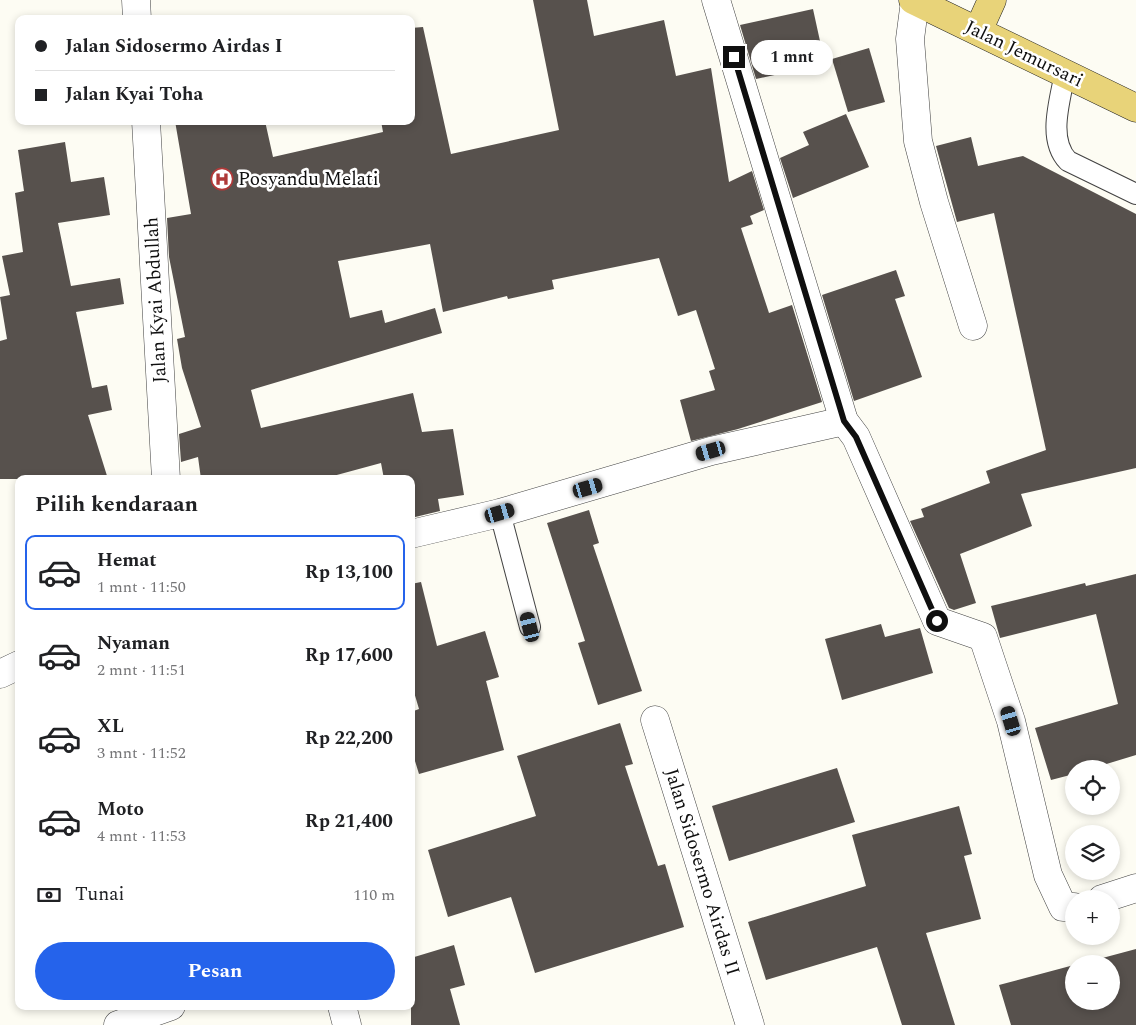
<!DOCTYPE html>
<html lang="id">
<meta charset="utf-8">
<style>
body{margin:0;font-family:Spectral,serif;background:#f6f6f6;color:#202124;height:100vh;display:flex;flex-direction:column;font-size:19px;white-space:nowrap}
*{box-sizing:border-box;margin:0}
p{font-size:16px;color:#757577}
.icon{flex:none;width:28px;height:28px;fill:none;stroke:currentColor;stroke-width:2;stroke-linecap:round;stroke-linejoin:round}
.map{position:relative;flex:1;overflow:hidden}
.side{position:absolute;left:15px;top:475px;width:400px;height:535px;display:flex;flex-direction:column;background:#fff;border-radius:10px;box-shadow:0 2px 8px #0003}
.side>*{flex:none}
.hud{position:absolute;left:15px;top:15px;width:400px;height:110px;border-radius:10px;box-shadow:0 2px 8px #0003;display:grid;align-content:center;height:110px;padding:0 20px;background:#fff}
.tools{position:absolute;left:1065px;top:760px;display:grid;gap:10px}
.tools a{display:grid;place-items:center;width:55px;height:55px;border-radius:50%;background:#fff;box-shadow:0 2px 8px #0003;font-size:25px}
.end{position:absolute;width:22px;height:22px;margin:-11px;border:6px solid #0f0f0f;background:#fff;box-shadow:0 0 0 2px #fff}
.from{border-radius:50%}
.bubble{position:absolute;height:35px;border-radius:18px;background:#fff;box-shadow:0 2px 8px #0003;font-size:16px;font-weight:700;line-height:35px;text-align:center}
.car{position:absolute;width:15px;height:30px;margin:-15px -8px;border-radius:6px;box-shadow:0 0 4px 1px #0007;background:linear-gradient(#222 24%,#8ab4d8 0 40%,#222 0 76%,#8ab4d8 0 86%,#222 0)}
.hud b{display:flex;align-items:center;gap:18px;height:48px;font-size:19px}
.hud b+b{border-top:1px solid #e0e0e0}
.hud i{width:12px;height:12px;background:#202124}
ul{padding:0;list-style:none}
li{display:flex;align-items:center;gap:15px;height:75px;margin:0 10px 8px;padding:0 10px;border:2px solid transparent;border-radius:10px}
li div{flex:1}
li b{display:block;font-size:19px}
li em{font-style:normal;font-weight:700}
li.active{border-color:#2563eb}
li>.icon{width:45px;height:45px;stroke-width:1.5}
h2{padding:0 20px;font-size:22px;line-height:60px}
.pay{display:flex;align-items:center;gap:12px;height:55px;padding:0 20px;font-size:19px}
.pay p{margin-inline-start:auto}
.action{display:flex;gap:10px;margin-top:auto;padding:10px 20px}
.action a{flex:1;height:58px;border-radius:30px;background:#2563eb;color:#fff;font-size:20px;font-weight:700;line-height:58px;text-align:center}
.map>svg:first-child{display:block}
.building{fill:#57514d}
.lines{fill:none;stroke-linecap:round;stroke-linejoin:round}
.lane-casing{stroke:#424242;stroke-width:22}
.street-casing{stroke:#424242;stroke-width:29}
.primary-casing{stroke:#202020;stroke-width:29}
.lane{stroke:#fff;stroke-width:20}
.street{stroke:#fff;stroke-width:28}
.primary{stroke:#e8d379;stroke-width:28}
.route{stroke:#0f0f0f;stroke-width:6}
.labels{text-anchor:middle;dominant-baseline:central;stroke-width:5;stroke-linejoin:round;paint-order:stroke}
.street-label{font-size:19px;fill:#0f0f0f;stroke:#fff}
.poi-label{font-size:19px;fill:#0f0f0f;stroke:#fff;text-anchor:start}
</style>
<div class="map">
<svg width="1136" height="1025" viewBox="0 0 1136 1025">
<rect width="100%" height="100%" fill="#fdfcf3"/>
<g class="building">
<path d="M533 0H587L594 36 664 20 676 76 711 68 729 182 752 171 764 210 750 216 753 224 741 228 769 313 792 305 822 402 738 429 691 441 680 400 715 390 709 371 715 369 696 310 678 316 659 258 552 280 554 289 508 299 507 296 443 312 430 244 338 261 350 318 382 310 385 323 435 308 442 333 251 390 261 428 413 393 422 432 453 429 464 495 438 499 440 511 411 518V479H384L381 463 322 479H201L198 457 181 462 179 434 201 427 182 368 177 339 185 337 169 257 167 218 191 214 175 121H265L273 157 383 132 381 121H411V28L423 27 451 154 559 130Z"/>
<path d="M813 9 825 64 756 79 740 25Z"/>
<path d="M869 48 885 102 848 112 832 59Z"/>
<path d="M846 114 869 167 793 198 780 158 809 145 803 132Z"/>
<path d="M971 137 978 166 1023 156 1136 214V468L1021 494 1032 526 960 554 976 603 954 610 949 608 910 521 924 517 921 509 990 483 986 471 1046 450 994 213 957 222 936 146Z"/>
<path d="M65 142 71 182 104 177 110 215 58 223 71 286 120 278 124 304 76 312 92 388 107 385 112 410 88 415 108 479H0V341L7 339 0 297 10 295 2 256 23 252 15 193 24 191 18 150Z"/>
<path d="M896 270 905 296 895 299 922 377 854 401 822 295Z"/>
<path d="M589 510 599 543 593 545 642 691 598 705 578 643 585 641 547 523Z"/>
<path d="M1136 574V755L1090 769H1074V774L1051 780 1035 728 1118 704 1096 614 1000 638 991 606 1085 583 1086 586Z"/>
<path d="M421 582 437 646 485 631 499 677 486 681 504 750 419 774 411 748V712L419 709 411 682V584Z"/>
<path d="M881 624 885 637 920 628 933 673 842 700 825 639Z"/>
<path d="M620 723 633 764 625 766 658 866 665 864 684 927 535 973 511 897 448 917 428 850 536 816 517 756Z"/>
<path d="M837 768 855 822 729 861 712 806Z"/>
<path d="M959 806 972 854 964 856 981 919 926 933 955 1025H902L877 947 766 980 748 922 866 886 852 835Z"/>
<path d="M454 945 465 985 450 989 460 1025H411V958Z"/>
<path d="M1136 949V1025H1011L999 985 1074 965V1001H1111V964H1080Z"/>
</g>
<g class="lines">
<g class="lane-casing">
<g id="lane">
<path d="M1065 73C1060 101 1047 139 1068 161L1136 194"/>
<path d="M500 513 530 627"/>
</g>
</g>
<g class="street-casing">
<g id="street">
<path d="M136 0 137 19"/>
<path d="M716 0 844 421 856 437 937 621 983 637 1011 721 1048 875 1063 907H1074"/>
<path d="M915 1 910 39 918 141 934 202 973 326"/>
<path d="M146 121 166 479"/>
<path d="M411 534 500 513 711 451 844 421"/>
<path d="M0 674 19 665"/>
<path d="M655 720 750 1025"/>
<path d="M1102 899 1136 888"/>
<path d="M342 1006 347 1025"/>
<path d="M118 1025 171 1006"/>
</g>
</g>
<g class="primary-casing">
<g id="primary">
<path d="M913 0 1136 108"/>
<path d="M978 31 992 0"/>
</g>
</g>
<use href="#lane" class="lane"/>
<use href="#street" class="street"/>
<use href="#primary" class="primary"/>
</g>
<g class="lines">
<path class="route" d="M734 57 844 421 856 437 937 621"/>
</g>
<defs>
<g id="hospital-ring" transform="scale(1.125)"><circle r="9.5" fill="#fff" stroke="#af3938" stroke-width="1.5"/><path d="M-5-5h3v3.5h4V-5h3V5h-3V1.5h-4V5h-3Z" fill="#af3938"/></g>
</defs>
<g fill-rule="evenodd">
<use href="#hospital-ring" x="222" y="179"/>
</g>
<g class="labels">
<g class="street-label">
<text transform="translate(1024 54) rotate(26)">Jalan Jemursari</text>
<text transform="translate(156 300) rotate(-93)">Jalan Kyai Abdullah</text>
<text transform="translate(702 872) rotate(73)">Jalan Sidosermo Airdas II</text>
</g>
<g class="poi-label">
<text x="238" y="179">Posyandu Melati</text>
</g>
</g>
</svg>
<div class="tools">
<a><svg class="icon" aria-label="locate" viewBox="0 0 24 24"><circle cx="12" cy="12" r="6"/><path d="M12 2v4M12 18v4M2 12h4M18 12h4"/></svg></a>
<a><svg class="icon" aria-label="layers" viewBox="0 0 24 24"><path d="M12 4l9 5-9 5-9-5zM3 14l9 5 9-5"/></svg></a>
<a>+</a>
<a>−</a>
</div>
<i class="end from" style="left:937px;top:621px"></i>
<i class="end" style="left:734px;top:57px"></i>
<div class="bubble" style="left:751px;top:40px;width:82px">1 mnt</div>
<i class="car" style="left:711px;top:451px;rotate:254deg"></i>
<i class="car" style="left:588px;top:488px;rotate:74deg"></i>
<i class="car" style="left:500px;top:513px;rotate:74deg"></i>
<i class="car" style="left:530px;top:627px;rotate:346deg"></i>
<i class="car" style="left:1011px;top:721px;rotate:343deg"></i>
<div class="hud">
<b><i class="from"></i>Jalan Sidosermo Airdas I</b>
<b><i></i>Jalan Kyai Toha</b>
</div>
<section class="side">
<h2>Pilih kendaraan</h2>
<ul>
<li class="active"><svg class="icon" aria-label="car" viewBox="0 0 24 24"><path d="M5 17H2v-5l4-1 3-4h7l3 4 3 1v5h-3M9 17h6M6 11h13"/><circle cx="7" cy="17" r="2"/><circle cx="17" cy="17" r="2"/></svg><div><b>Hemat</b><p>1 mnt · 11:50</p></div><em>Rp 13,100</em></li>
<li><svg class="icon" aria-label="car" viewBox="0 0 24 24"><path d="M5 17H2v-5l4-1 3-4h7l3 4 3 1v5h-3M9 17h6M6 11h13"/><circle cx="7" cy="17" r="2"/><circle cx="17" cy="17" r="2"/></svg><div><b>Nyaman</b><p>2 mnt · 11:51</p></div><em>Rp 17,600</em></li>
<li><svg class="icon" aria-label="car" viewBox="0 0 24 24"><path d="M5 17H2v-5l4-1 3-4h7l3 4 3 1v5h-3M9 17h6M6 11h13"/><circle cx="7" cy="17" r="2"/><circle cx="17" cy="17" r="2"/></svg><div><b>XL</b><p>3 mnt · 11:52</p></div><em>Rp 22,200</em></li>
<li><svg class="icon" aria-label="car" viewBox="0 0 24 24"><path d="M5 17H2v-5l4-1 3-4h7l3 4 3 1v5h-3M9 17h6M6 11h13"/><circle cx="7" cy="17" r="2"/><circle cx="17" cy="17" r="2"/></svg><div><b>Moto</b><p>4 mnt · 11:53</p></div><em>Rp 21,400</em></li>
</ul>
<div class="pay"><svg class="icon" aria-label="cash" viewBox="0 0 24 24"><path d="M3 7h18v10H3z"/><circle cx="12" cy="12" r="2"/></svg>Tunai<p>110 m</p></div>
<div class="action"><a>Pesan</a></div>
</section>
</div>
